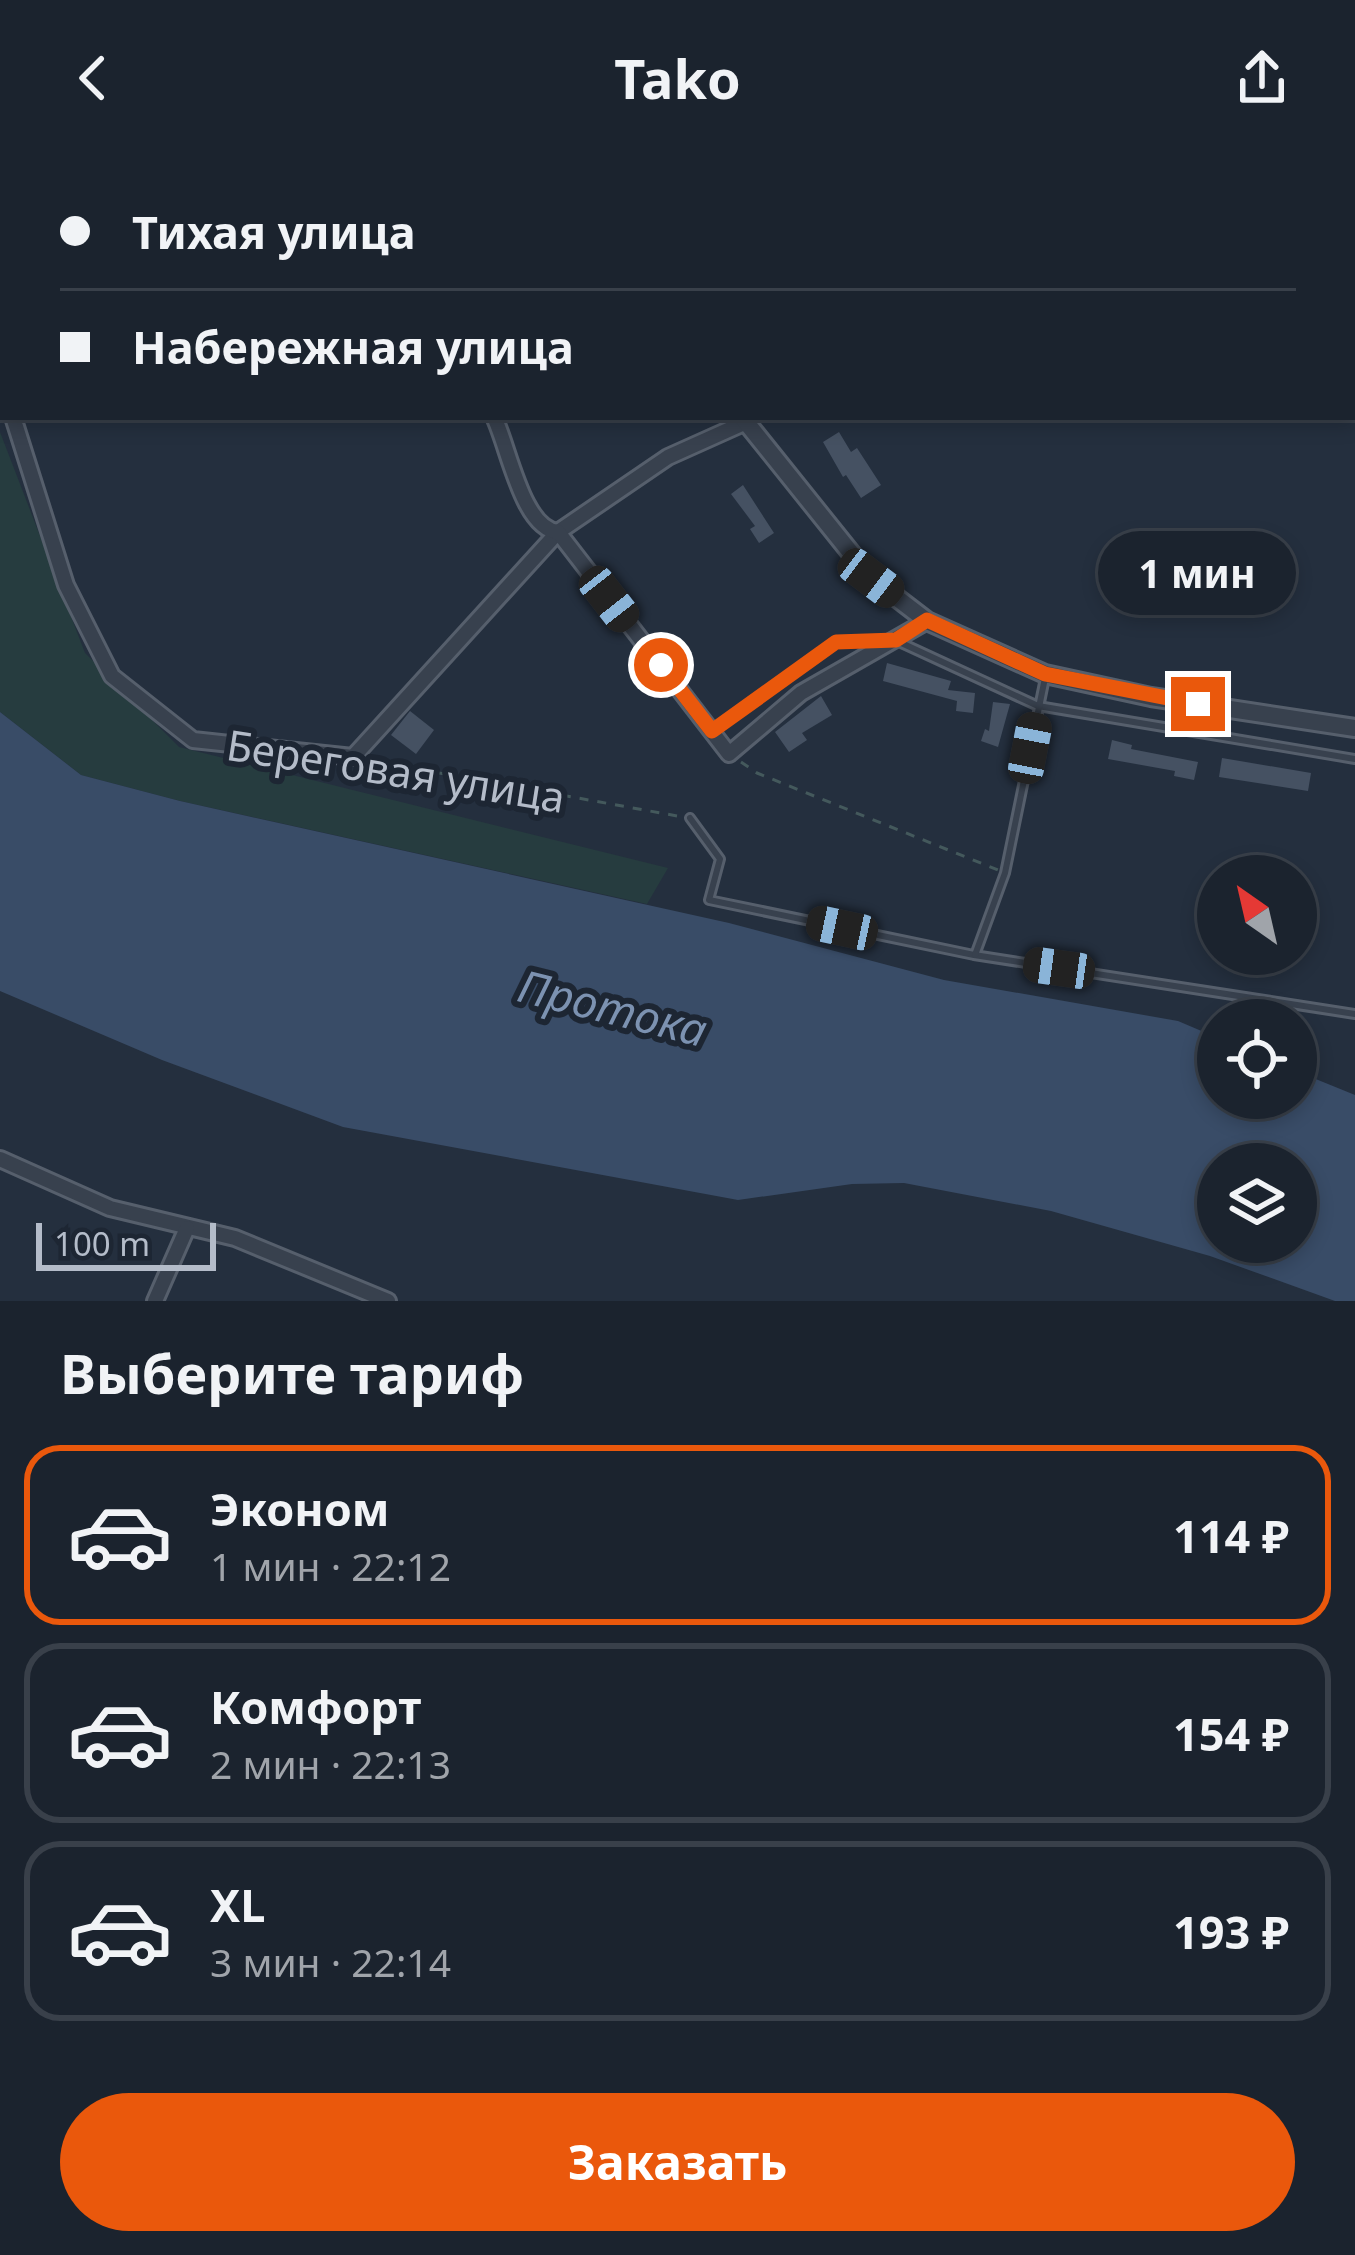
<!DOCTYPE html>
<html lang="ru">
<meta charset="utf-8">
<style>
body{margin:0;font-family:"Noto Sans",sans-serif;background:#242b36;color:#f1f3f6;height:100vh;display:flex;flex-direction:column;font-size:45px;white-space:nowrap}
*{box-sizing:border-box;margin:0}
p{font-size:39px;color:#a0a4aa}
.icon{flex:none;width:66px;height:66px;fill:none;stroke:currentColor;stroke-width:2;stroke-linecap:round;stroke-linejoin:round}
.map{position:relative;height:1145px;overflow:hidden}
.panel{display:flex;flex-direction:column;background:#1b232e;flex:1}
.panel>*{flex:none}
.guide{position:absolute;left:0px;top:0px;width:1356px;height:264px;box-shadow:0 6px 18px #0003,0 0 0 3px #39404a;display:grid;align-content:center;height:264px;padding:0 60px;background:#1b232e}
.needle{width:78px;rotate:326deg}
.tools{position:absolute;left:1197px;top:699px;display:grid;gap:24px}
.tools a{display:grid;place-items:center;width:120px;height:120px;border-radius:50%;background:#1b232e;box-shadow:0 6px 18px #0003,0 0 0 3px #39404a;font-size:60px}
.scale{position:absolute;left:36px;bottom:30px;width:180px;box-sizing:border-box;padding-left:12px;border:6px solid #b4bcc9;border-top:0;font-size:33px;line-height:42px;white-space:nowrap;color:#b4bcc9;-webkit-text-stroke:9px #1d2633;paint-order:stroke}
.end{position:absolute;width:54px;height:54px;margin:-27px;border:15px solid #ea580c;background:#fff;box-shadow:0 0 0 6px #fff}
.from{border-radius:50%}
.bubble{position:absolute;height:84px;border-radius:42px;background:#1b232e;box-shadow:0 6px 18px #0003,0 0 0 3px #39404a;font-size:39px;font-weight:700;line-height:84px;text-align:center}
.car{position:absolute;width:36px;height:72px;margin:-36px -18px;border-radius:15px;box-shadow:0 0 9px 3px #0007;background:linear-gradient(#222 24%,#8ab4d8 0 40%,#222 0 76%,#8ab4d8 0 86%,#222 0)}
.guide b{display:flex;align-items:center;gap:42px;height:114px;font-size:45px}
.guide b+b{border-top:3px solid #39404a}
.guide i{width:30px;height:30px;background:#f1f3f6}
ul{padding:0;list-style:none}
li{display:flex;align-items:center;gap:36px;height:180px;margin:0 24px 18px;padding:0 36px;border:6px solid #39404a;border-radius:36px}
li div{flex:1}
li b{display:block;font-size:45px}
li em{font-style:normal;font-weight:700}
li.current{border-color:#ea580c}
li>.icon{width:108px;height:108px;stroke-width:1.5}
h2{padding:0 60px;font-size:54px;line-height:144px}
.button{display:flex;gap:24px;margin-top:auto;padding:24px 60px}
.button a{flex:1;height:138px;border-radius:72px;background:#ea580c;color:#fff;font-size:48px;font-weight:700;line-height:138px;text-align:center}
header{display:flex;justify-content:space-between;align-items:center;height:156px;padding:0 60px;background:#1b232e;font-size:54px;font-weight:700}
.map>svg:first-child{display:block}
.green{fill:#263c3f}
.water{fill:#394c67;fill-rule:evenodd}
.building{fill:#455162}
.lines{fill:none;stroke-linecap:round;stroke-linejoin:round}
.service-casing{stroke:#565f6c;stroke-width:12}
.minor-casing{stroke:#565f6c;stroke-width:20}
.tertiary-casing{stroke:#565f6c;stroke-width:22}
.path{stroke:#44595c;stroke-width:3;stroke-dasharray:9 9;stroke-linecap:butt}
.service{stroke:#38414e;stroke-width:6}
.minor{stroke:#38414e;stroke-width:14}
.tertiary{stroke:#38414e;stroke-width:16}
.route{stroke:#ea580c;stroke-width:15}
.labels{text-anchor:middle;dominant-baseline:central;stroke-width:12;stroke-linejoin:round;paint-order:stroke}
.street-label{font-size:42px;fill:#b4bcc9;stroke:#1d2633}
.water-label{font-size:45px;font-style:italic;fill:#7c92b1;stroke:#1d2633}
</style>
<header><svg class="icon" aria-label="back" viewBox="0 0 24 24"><path d="M15 5l-7 7 7 7"/></svg>Tako<svg class="icon" aria-label="share" viewBox="0 0 24 24"><path d="M12 15V3M7 8l5-5 5 5M5 13v7h14v-7"/></svg></header>
<div class="map">
<svg width="1355" height="1145" viewBox="0 0 1355 1145">
<rect width="100%" height="100%" fill="#242f3e"/>
<path class="green" d="M0 276 85 497 179 591 668 712 647 748 180 645 81 619 0 556Z"/>
<path class="water" d="M0 556 81 619 180 645 729 767 944 824 1178 865 1218 882V942H1296V915L1355 939V1145H1335L1210 1100 1051 1055 904 1027 852 1028 738 1044 343 971 162 904 0 835ZM1218 1008H1296V1086H1218Z"/>
<g class="building">
<path d="M839 276 851 296 857 292 881 329 861 342 846 319 843 321 823 286Z"/>
<path d="M743 329 774 377 759 387 750 373 755 370 731 338Z"/>
<path d="M887 507 951 525 948 534 975 537 973 557 956 555 957 545 883 525Z"/>
<path d="M821 540 832 559 802 577 807 584 789 596 775 576Z"/>
<path d="M993 546 1010 548 998 591 981 585 985 573 989 575Z"/>
<path d="M410 555 434 574 416 598 391 579Z"/>
<path d="M1112 584 1132 589 1131 593 1198 606 1194 624 1174 620 1175 615 1108 603Z"/>
<path d="M1222 602 1311 617 1308 635 1219 621Z"/>
</g>
<g class="lines">
<g class="service-casing">
<g id="service">
<path d="M909 3 925 0"/>
<path d="M897 485 1038 550 1355 603"/>
<path d="M715 573 836 486 884 484"/>
<path d="M690 662 720 703 709 744 974 799 1355 858"/>
<path d="M975 799 1005 717 1045 522"/>
</g>
</g>
<g class="minor-casing">
<g id="minor">
<path d="M79 3 85 0"/>
<path d="M0 38 3 37"/>
<path d="M0 153 3 175"/>
<path d="M3 217V230"/>
<path d="M13 261 66 429 112 520 193 584 353 601 558 376 668 301 746 266"/>
<path d="M494 261C509 292 522 372 558 376L729 598 801 537 927 465"/>
<path d="M0 1003 110 1052 235 1082 388 1145"/>
<path d="M155 1145 187 1072"/>
</g>
</g>
<g class="tertiary-casing">
<g id="tertiary">
<path d="M546 0 548 3"/>
<path d="M742 261 871 422 927 465 1045 518 1151 541 1355 572"/>
</g>
</g>
<g class="path">
<path d="M367 604 683 661"/>
<path d="M741 606 757 617 998 714"/>
</g>
<use href="#service" class="service"/>
<use href="#minor" class="minor"/>
<use href="#tertiary" class="tertiary"/>
</g>
<g class="lines">
<path class="route" d="M661 509 712 575 836 486 896 484 927 464 1045 518 1198 548"/>
</g>
<g class="labels">
<g class="street-label">
<text transform="translate(396 614) rotate(9)">Береговая улица</text>
</g>
<g class="water-label">
<text transform="translate(613 851) rotate(14)">Протока</text>
</g>
</g>
</svg>
<div class="tools">
<a><svg class="needle" viewBox="-14 -14 28 28"><path d="M0-13l5 13h-10z" fill="#e53935"/><path d="M0 13l5-13h-10z" fill="#a0a4aa"/></svg></a>
<a><svg class="icon" aria-label="locate" viewBox="0 0 24 24"><circle cx="12" cy="12" r="6"/><path d="M12 2v4M12 18v4M2 12h4M18 12h4"/></svg></a>
<a><svg class="icon" aria-label="layers" viewBox="0 0 24 24"><path d="M12 4l9 5-9 5-9-5zM3 14l9 5 9-5"/></svg></a>
</div>
<div class="scale">100 m</div>
<i class="end from" style="left:661px;top:509px"></i>
<i class="end" style="left:1198px;top:548px"></i>
<div class="bubble" style="left:1098px;top:375px;width:198px">1 мин</div>
<i class="car" style="left:871px;top:422px;rotate:127deg"></i>
<i class="car" style="left:609px;top:443px;rotate:142deg"></i>
<i class="car" style="left:1030px;top:592px;rotate:11deg"></i>
<i class="car" style="left:842px;top:772px;rotate:282deg"></i>
<i class="car" style="left:1059px;top:812px;rotate:278deg"></i>
<div class="guide">
<b><i class="from"></i>Тихая улица</b>
<b><i></i>Набережная улица</b>
</div>
</div>
<section class="panel">
<h2>Выберите тариф</h2>
<ul>
<li class="current"><svg class="icon" aria-label="car" viewBox="0 0 24 24"><path d="M5 17H2v-5l4-1 3-4h7l3 4 3 1v5h-3M9 17h6M6 11h13"/><circle cx="7" cy="17" r="2"/><circle cx="17" cy="17" r="2"/></svg><div><b>Эконом</b><p>1 мин · 22:12</p></div><em>114 ₽</em></li>
<li><svg class="icon" aria-label="car" viewBox="0 0 24 24"><path d="M5 17H2v-5l4-1 3-4h7l3 4 3 1v5h-3M9 17h6M6 11h13"/><circle cx="7" cy="17" r="2"/><circle cx="17" cy="17" r="2"/></svg><div><b>Комфорт</b><p>2 мин · 22:13</p></div><em>154 ₽</em></li>
<li><svg class="icon" aria-label="car" viewBox="0 0 24 24"><path d="M5 17H2v-5l4-1 3-4h7l3 4 3 1v5h-3M9 17h6M6 11h13"/><circle cx="7" cy="17" r="2"/><circle cx="17" cy="17" r="2"/></svg><div><b>XL</b><p>3 мин · 22:14</p></div><em>193 ₽</em></li>
</ul>
<div class="button"><a>Заказать</a></div>
</section>
